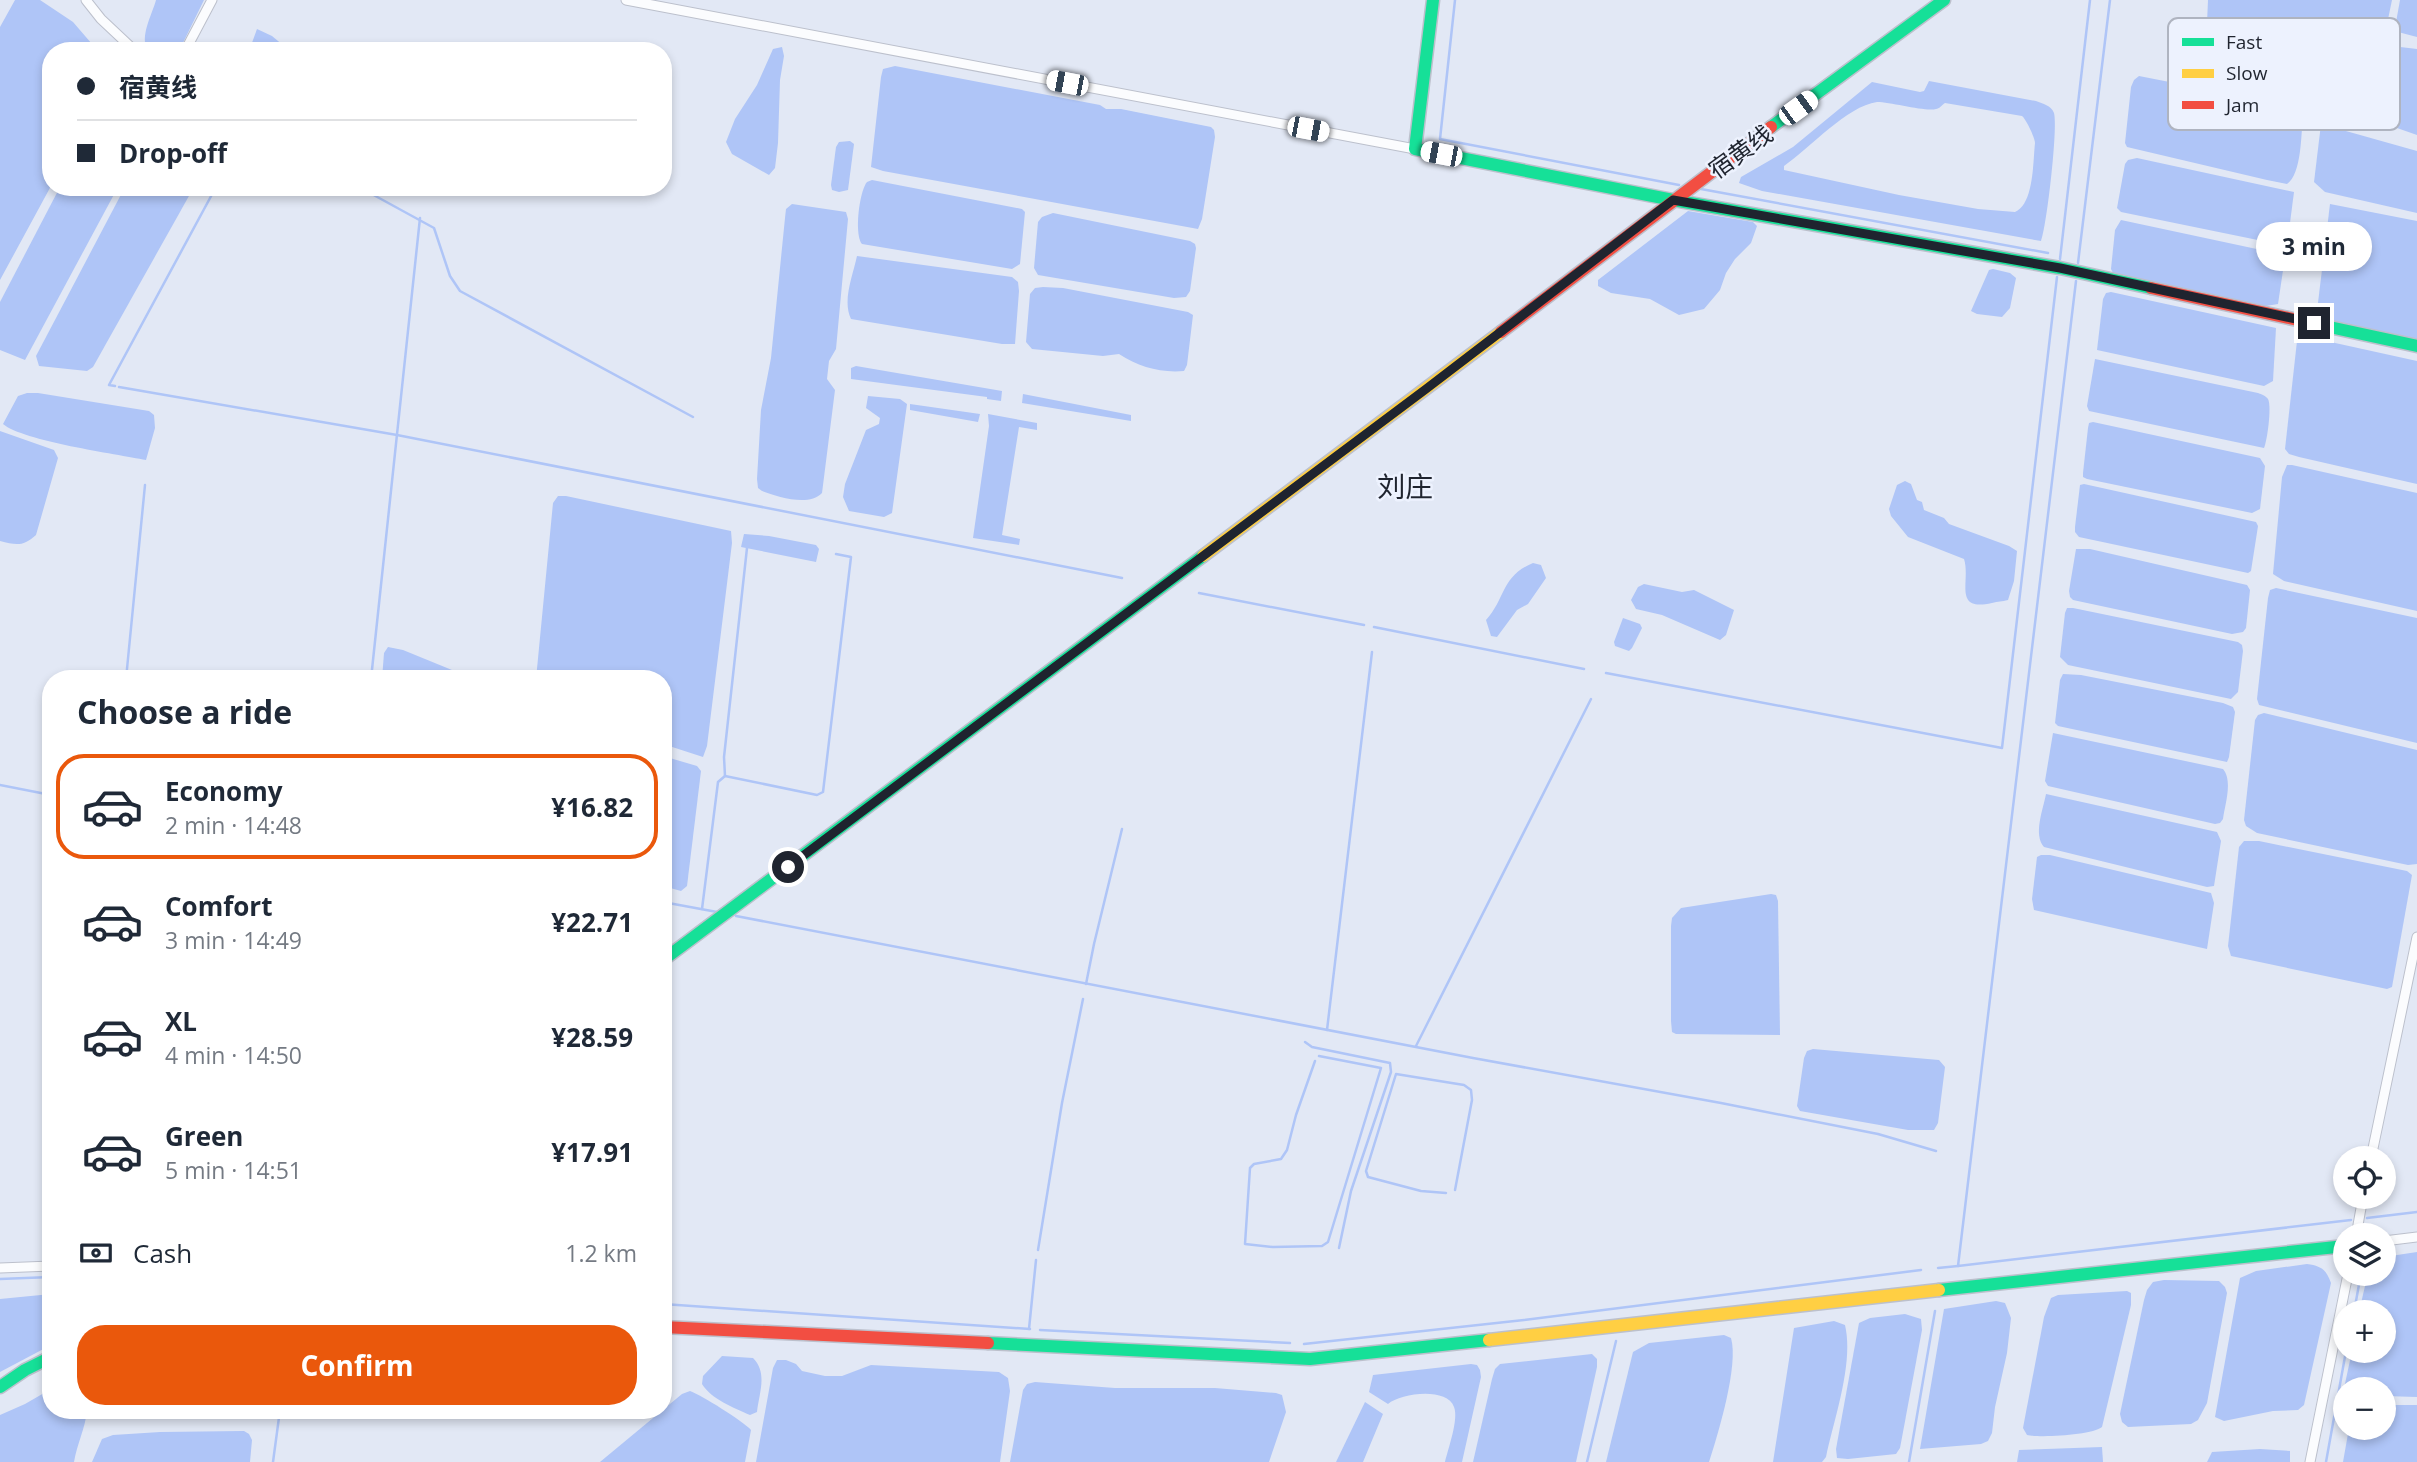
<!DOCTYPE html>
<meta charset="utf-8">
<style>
body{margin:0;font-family:"Open Sans","Noto Sans SC",sans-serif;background:#f2f2f3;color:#1f2937;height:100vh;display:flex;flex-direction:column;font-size:26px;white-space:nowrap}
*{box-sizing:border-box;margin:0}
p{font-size:23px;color:#747a83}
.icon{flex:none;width:38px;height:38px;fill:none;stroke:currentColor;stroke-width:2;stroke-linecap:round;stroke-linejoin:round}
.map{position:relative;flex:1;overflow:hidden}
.panel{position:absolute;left:42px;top:670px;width:630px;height:749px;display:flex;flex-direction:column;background:#fff;border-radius:28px;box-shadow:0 4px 10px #0003}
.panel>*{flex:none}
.banner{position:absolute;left:42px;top:42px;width:630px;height:154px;border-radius:28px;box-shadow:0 4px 10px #0003;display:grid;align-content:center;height:154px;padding:0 35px;background:#fff}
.tools{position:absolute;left:2333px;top:1146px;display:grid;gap:14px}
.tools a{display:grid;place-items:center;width:63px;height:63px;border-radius:50%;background:#fff;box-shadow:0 4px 10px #0003;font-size:35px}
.end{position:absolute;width:32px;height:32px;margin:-16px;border:9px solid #1f242f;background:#fff;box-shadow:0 0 0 4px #fff}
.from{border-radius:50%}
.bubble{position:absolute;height:49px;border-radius:24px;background:#fff;box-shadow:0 4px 10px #0003;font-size:23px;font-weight:700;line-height:49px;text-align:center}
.car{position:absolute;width:21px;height:42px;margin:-21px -10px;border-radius:9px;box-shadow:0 0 5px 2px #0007;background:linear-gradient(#fff 24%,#345 0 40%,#fff 0 76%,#345 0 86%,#fff 0)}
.banner b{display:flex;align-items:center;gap:24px;height:66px;font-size:26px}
.banner b+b{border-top:2px solid #e0e1e3}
.banner i{width:18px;height:18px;background:#1f2937}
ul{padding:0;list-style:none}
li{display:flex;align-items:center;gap:21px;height:105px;margin:0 14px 10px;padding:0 21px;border:4px solid transparent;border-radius:28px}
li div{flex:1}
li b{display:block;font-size:26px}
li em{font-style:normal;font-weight:700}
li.active{border-color:#ea580c}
li>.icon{width:63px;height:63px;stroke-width:1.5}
h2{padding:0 35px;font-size:32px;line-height:84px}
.pay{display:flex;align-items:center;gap:18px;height:77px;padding:0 35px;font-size:26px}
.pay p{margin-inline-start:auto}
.primary-button{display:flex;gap:14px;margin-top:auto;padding:14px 35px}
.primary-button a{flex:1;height:80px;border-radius:28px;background:#ea580c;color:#fff;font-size:28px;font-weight:700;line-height:80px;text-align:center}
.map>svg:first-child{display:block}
.water{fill:#afc5f7;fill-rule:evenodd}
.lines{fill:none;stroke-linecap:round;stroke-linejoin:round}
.stream{stroke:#afc5f7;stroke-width:2.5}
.street-casing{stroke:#bcc0cc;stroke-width:11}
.fast-casing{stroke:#bcc0cc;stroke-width:15}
.slow-casing{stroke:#bcc0cc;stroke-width:15}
.jam-casing{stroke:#bcc0cc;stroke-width:15}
.street{stroke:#fbfcfe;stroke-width:9}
.fast{stroke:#16e098;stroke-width:12}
.slow{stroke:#ffcf43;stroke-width:12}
.jam{stroke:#f24e42;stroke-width:12}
.route{stroke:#1f242f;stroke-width:9}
.labels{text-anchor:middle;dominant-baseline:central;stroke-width:5;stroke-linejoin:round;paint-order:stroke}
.street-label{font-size:24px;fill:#1f242f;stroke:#edf2fe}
.quarter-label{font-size:28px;fill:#1f242f;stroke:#edf2fe}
.key{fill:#edf2fe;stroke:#afb4c0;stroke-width:2}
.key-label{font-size:19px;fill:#1f242f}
</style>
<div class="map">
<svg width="2417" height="1462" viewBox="0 0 2417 1462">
<rect width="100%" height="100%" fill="#e2e8f5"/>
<g class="water">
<path d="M15 0H40L73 22 98 51H51V186L0 280V27Z"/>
<path d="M156 0H204L179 51H148C139 37 152 15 156 0Z"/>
<path d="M2208 0H2392L2371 101 2366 114H2355L2209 74 2205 70Z"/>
<path d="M2400 0H2417V37L2398 32 2395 28Z"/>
<path d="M257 29 272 36 290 51H249Z"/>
<path d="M2392 46 2417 49V135L2377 121 2376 116Z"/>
<path d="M782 47 784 56 780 80 778 143 775 168 769 175 732 154 726 142 735 119 757 85 773 49Z"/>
<path d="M895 66 1100 105 1106 109H1121L1211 127 1214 130 1215 137 1202 219 1198 229 883 171 871 167 881 77 883 69Z"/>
<path d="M2139 76 2195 87 2303 116C2301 133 2302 174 2287 184L2267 180 2127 147 2125 143 2131 87 2134 80Z"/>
<path d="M1929 81 2036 101C2043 104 2051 105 2054 113 2058 127 2047 226 2041 241L1762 191 1739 183 1741 177 1793 147 1872 82 1920 92 1924 91ZM1877 102C1891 102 1926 112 1936 109 1939 109 1942 105 1945 103L2022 116C2026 119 2035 138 2035 143 2033 161 2034 204 2015 212L1978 209 1899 195 1784 170V166C1810 148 1847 106 1877 102Z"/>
<path d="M2321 124 2417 151V213L2325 192 2314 182Z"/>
<path d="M850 141 854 144 848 190 839 192 832 190 831 185 836 147 839 142Z"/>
<path d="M2137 158 2294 192 2287 246 2121 212 2117 208 2125 164 2128 160Z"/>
<path d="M872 180 1022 209 1025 212 1020 264 1012 269 862 244C854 235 859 192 867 182Z"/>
<path d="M60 187H118L25 360 0 350V302Z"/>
<path d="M125 187H194L93 367 87 371 39 366 36 356Z"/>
<path d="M792 204 846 212 848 219 836 349 829 361 827 379 835 390 822 493C809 507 778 497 762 491L758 488 757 479 761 410 771 358 785 218 786 209Z"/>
<path d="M2330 204 2417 221V341L2316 319Z"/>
<path d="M1688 211 1753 222 1757 226 1751 243 1735 259 1726 273 1720 290 1704 309 1679 315 1650 299 1611 293 1598 286V280Z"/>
<path d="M1053 213 1190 241 1195 244 1196 248 1190 291 1186 297 1174 298 1038 275 1034 268 1038 222 1042 217Z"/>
<path d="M2121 220 2280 254 2285 257 2278 304 2266 306 2113 273 2111 269 2115 230Z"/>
<path d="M857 256 1012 277 1018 282 1019 291 1015 344H1002L851 319C842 301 853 275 857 256Z"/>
<path d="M1993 269 2010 273 2016 278 2010 308 2002 317 1977 314 1971 311 1989 270Z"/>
<path d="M1043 287 1063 288 1188 312 1193 315 1187 365 1184 371C1160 373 1139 367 1119 354L1103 356 1032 349 1026 342 1030 294 1035 288Z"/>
<path d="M2111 292 2276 328 2273 381 2264 386 2097 350 2103 299 2106 293Z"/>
<path d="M2302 337H2308L2417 361V484L2299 457 2289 454 2285 449 2297 341Z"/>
<path d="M2095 359 2258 393C2261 394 2266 396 2268 399 2272 407 2267 441 2264 448L2089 411 2087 406Z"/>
<path d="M856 366 1002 391 1001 401 987 399V397L851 379V368Z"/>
<path d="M27 393H38L149 411 154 415 155 428 146 460C116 454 23 441 3 424L18 396Z"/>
<path d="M1023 394 1131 415V421L1022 403Z"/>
<path d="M868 396 900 399 907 404 892 513 884 517 849 511 843 497 845 484 866 430 879 424 880 418 866 408Z"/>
<path d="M910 404 980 414 978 422 910 410Z"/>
<path d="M988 414 1037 423V430L1019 427 1002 535 1020 539 1019 545 973 538 989 426Z"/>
<path d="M2093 422 2260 458 2265 466 2260 509 2252 513 2087 479 2083 477V473L2088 428 2089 423Z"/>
<path d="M0 431 54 450 58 458 36 535C23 547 16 545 0 541Z"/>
<path d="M2287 465H2292L2417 493V611L2284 581 2273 574 2282 477Z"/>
<path d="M1905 481 1911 484 1917 500 1922 502 1924 510 1944 518 1949 524 2009 546 2017 551 2014 581 2008 600C2002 602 1998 601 1992 603 1952 612 1971 581 1964 559L1908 537 1891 516 1889 509 1897 485Z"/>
<path d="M2084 484 2256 522 2258 526 2251 571 2248 573 2079 537 2075 532V527L2080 485Z"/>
<path d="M558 496H566L731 531 732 543 707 746 703 757 663 744V679H536L553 503Z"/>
<path d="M744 534 769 536 816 545 819 549 816 562 741 547Z"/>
<path d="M2076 549H2090L2247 585 2250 590 2246 628 2243 632 2232 634 2073 600 2070 597 2069 591Z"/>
<path d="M1533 563 1541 565 1546 578 1528 604 1517 610 1497 637 1491 636 1486 620C1506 598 1501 576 1533 563Z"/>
<path d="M1644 584 1682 592 1694 590 1734 610 1726 635 1720 640 1662 615 1636 609 1631 600 1638 587Z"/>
<path d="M2276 588 2417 618V743L2259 705 2257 699 2268 598 2270 590Z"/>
<path d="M2067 608H2073L2238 642 2242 645 2243 651 2238 692 2231 699 2068 665 2060 657 2065 613Z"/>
<path d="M1623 618 1640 624 1642 628 1632 648 1629 651 1615 646 1614 642Z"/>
<path d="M388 647 403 650 474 679H382L384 653Z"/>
<path d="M2063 674 2081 675 2223 703 2233 707 2235 712 2229 757 2227 762 2058 726 2055 723 2060 680Z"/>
<path d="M2264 713 2417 750V864L2408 865 2257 833 2246 826 2244 820 2255 720 2258 715Z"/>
<path d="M2053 733 2223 769C2233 781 2225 804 2223 819L2220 823 2215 824 2048 786 2045 781Z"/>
<path d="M663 756 697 766 701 771 687 886 681 891 663 886Z"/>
<path d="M2046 794 2217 832 2221 841 2214 886 2207 887 2044 847C2033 834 2043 810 2046 794Z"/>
<path d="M2244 841H2259L2407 871 2412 875 2392 987 2387 989 2231 956 2228 946 2239 847Z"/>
<path d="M2041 855H2050L2211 893 2214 903 2207 949 2034 910 2032 899 2037 857Z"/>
<path d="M1771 894 1776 895 1778 901 1780 1035 1676 1034 1672 1032 1671 1021V926L1672 918 1681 908Z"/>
<path d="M1813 1049 1939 1060 1945 1067 1938 1123 1934 1130H1908L1800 1111 1797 1106 1804 1058 1807 1051Z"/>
<path d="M2417 1252V1397L2384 1396V1390H2345V1394L2343 1393 2352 1351H2384V1312H2359L2365 1286 2372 1274H2384V1257Z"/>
<path d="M2307 1264C2321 1266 2326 1269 2331 1283L2304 1405 2298 1410 2273 1411 2224 1421 2215 1417 2240 1278 2256 1271Z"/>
<path d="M2164 1280 2219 1281 2225 1287 2227 1293 2207 1403 2198 1420 2191 1424 2128 1427 2122 1422 2120 1414 2144 1300 2147 1290 2153 1282Z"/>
<path d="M2127 1291 2131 1293V1305L2102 1427C2093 1435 2040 1438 2027 1435L2023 1428 2044 1317 2051 1298 2058 1295Z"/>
<path d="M51 1294V1345L0 1372V1299Z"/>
<path d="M1996 1301 2005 1303 2011 1318 2007 1353 1995 1407 1992 1433 1988 1441 1981 1444 1920 1449 1944 1309Z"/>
<path d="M1905 1314 1921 1319 1922 1330 1900 1448 1896 1454 1848 1459 1837 1458 1836 1449 1859 1323 1870 1318Z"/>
<path d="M1834 1321 1845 1325C1854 1363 1834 1419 1826 1457L1822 1462H1773L1794 1328Z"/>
<path d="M1724 1335 1731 1338C1739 1365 1718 1434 1709 1462H1606L1633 1352 1649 1343Z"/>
<path d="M1592 1354 1597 1359V1367L1576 1462H1473L1492 1379 1495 1369 1500 1364Z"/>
<path d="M722 1356 753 1358C768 1373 759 1393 757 1412L750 1415C734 1408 711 1399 702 1384L703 1376Z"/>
<path d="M777 1360H786L796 1364 802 1371 825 1376H842L871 1365 999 1372 1008 1378 1010 1391 1000 1462H756L773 1368Z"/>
<path d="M1471 1364 1477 1365 1480 1370 1481 1377 1462 1462H1445C1448 1449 1459 1419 1454 1407 1447 1387 1401 1393 1388 1404L1369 1392 1373 1375Z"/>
<path d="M1035 1382 1115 1388H1215L1276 1393 1282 1395 1286 1412 1269 1462H1010L1023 1390 1027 1384Z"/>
<path d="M51 1389V1410L87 1411C85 1429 77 1444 74 1462H0V1415L25 1404Z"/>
<path d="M690 1391C701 1395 743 1421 751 1430L745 1462H600L682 1394Z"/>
<path d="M1365 1402 1383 1414 1363 1462H1336Z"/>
<path d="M2384 1405H2417V1462H2343L2349 1428H2384Z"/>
<path d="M244 1431 249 1434 252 1440 250 1462H92L102 1439 113 1435 160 1432Z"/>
<path d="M2102 1447 2103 1462H2017L2019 1450Z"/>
<path d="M2260 1449 2290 1451V1462H2207L2212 1452Z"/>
</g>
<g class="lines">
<g class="stream">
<path d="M1455 0 1440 139 1679 185"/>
<path d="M359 187 434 228 450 276 460 291 693 417"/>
<path d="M1701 189 2048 253"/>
<path d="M2060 259 2090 0"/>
<path d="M2078 263 2110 0"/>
<path d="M2076 281 1958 1266 2351 1220"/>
<path d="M115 386 109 385 216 187"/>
<path d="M119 387 397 435 1122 578"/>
<path d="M747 548 724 757 725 776 817 795 823 792 851 557 836 554"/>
<path d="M1199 593 1364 625"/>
<path d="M1374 627 1584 669"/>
<path d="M1606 673 2002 748 2057 277"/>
<path d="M126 679 145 485"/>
<path d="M371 679 420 218"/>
<path d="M0 785 51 795"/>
<path d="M663 902 717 912"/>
<path d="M702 909 718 782 725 776"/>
<path d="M736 916 1473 1058 1721 1103 1878 1134 1936 1151"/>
<path d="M1086 984 1094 944 1122 829"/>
<path d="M1327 1030 1372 652"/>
<path d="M1305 1042 1312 1047 1390 1063 1391 1072 1351 1191 1339 1248"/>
<path d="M1416 1046 1591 699"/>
<path d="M1315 1061 1296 1115 1287 1150 1281 1159 1254 1164 1250 1168 1245 1244 1273 1247 1322 1246 1328 1242 1381 1068 1319 1056"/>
<path d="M1446 1193 1421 1191 1368 1177 1366 1171 1396 1074 1464 1085 1471 1090 1472 1100 1455 1190"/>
<path d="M2367 1218 2417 1212"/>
<path d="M1038 1250 1062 1103 1083 999"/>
<path d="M1938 1268 1958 1266"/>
<path d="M0 1279 51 1277"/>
<path d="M663 1304 1030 1329"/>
<path d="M2354 1312 2360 1279"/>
<path d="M1029 1329 1036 1260"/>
<path d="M1040 1330 1290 1343"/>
<path d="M1304 1344 1524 1320 1921 1270"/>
<path d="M273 1462 280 1410"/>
<path d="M1587 1462 1616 1341"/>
<path d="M1909 1462 1935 1311"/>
<path d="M2326 1462 2346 1351"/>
</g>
<g class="street-casing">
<g id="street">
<path d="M86 0 101 19 135 51"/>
<path d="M626 0 1415 149"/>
<path d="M185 51 212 0"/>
<path d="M2371 1158 2417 937"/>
<path d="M2356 1236 2363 1197"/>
<path d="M2384 1241 2417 1237"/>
<path d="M0 1268 51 1266"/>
<path d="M2310 1462 2348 1274"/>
</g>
</g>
<g class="fast-casing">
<g id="fast">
<path d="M1433 0 1415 149 1673 200 2060 268 2151 288"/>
<path d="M1771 127 1944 0"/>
<path d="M2325 326 2417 346"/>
<path d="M663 960 1203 556"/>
<path d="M1939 1290 2345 1246"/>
<path d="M988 1343 1310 1359 1489 1340"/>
<path d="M0 1387 25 1370 51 1357"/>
</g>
</g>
<g class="slow-casing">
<g id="slow">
<path d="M1203 556 1501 332"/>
<path d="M1489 1340 1939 1290"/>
</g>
</g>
<g class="jam-casing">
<g id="jam">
<path d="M2151 288 2325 326"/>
<path d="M1501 332 1771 127"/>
<path d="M663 1327 988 1343"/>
</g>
</g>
<use href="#street" class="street"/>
<use href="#fast" class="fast"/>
<use href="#slow" class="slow"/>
<use href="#jam" class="jam"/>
</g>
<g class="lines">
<path class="route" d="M788 867 1426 389 1673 200 2060 268 2314 323"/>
</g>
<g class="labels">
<g class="street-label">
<text transform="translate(1740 151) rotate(-36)">宿黄线</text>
</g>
<g class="quarter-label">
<text x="1405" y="486">刘庄</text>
</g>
</g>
<rect x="2168" y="18" width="232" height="112" rx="10" class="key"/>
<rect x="2182" y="38" width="32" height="8" fill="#16e098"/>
<rect x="2182" y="69" width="32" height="9" fill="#ffcf43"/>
<rect x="2182" y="101" width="32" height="8" fill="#f24e42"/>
<g class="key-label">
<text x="2226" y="49">Fast</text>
<text x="2226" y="80">Slow</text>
<text x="2226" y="112">Jam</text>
</g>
</svg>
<div class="tools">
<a><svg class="icon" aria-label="locate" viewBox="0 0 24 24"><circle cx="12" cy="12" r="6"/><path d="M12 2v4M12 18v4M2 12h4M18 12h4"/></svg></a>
<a><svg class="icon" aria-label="layers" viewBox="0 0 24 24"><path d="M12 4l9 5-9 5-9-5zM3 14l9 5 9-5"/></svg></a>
<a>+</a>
<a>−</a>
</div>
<i class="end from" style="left:788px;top:867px"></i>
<i class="end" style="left:2314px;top:323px"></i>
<div class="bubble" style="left:2256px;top:222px;width:116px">3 min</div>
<i class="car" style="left:1067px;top:83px;rotate:281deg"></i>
<i class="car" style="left:1798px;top:108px;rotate:54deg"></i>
<i class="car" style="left:1308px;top:129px;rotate:101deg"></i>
<i class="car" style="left:1441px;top:154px;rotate:281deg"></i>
<div class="banner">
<b><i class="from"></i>宿黄线</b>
<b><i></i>Drop-off</b>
</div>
<section class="panel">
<h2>Choose a ride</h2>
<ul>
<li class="active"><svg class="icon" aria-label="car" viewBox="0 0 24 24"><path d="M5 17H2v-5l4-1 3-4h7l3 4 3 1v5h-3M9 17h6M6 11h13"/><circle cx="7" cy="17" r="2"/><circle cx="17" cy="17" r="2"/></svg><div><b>Economy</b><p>2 min · 14:48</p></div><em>¥16.82</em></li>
<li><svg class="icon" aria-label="car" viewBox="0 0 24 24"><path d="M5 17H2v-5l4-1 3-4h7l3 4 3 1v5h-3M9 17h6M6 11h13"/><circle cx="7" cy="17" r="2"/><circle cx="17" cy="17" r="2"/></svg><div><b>Comfort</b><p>3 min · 14:49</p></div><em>¥22.71</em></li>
<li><svg class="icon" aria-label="car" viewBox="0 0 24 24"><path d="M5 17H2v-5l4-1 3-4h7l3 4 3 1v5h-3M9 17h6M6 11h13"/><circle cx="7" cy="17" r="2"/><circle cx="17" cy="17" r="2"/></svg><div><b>XL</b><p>4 min · 14:50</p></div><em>¥28.59</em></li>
<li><svg class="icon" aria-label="car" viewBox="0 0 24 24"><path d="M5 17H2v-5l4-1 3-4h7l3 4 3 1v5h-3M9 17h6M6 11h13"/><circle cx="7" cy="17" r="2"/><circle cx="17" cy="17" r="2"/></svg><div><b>Green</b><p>5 min · 14:51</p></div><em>¥17.91</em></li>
</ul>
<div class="pay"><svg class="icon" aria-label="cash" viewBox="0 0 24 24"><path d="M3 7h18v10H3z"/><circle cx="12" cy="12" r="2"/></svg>Cash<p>1.2 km</p></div>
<div class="primary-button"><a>Confirm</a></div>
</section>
</div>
